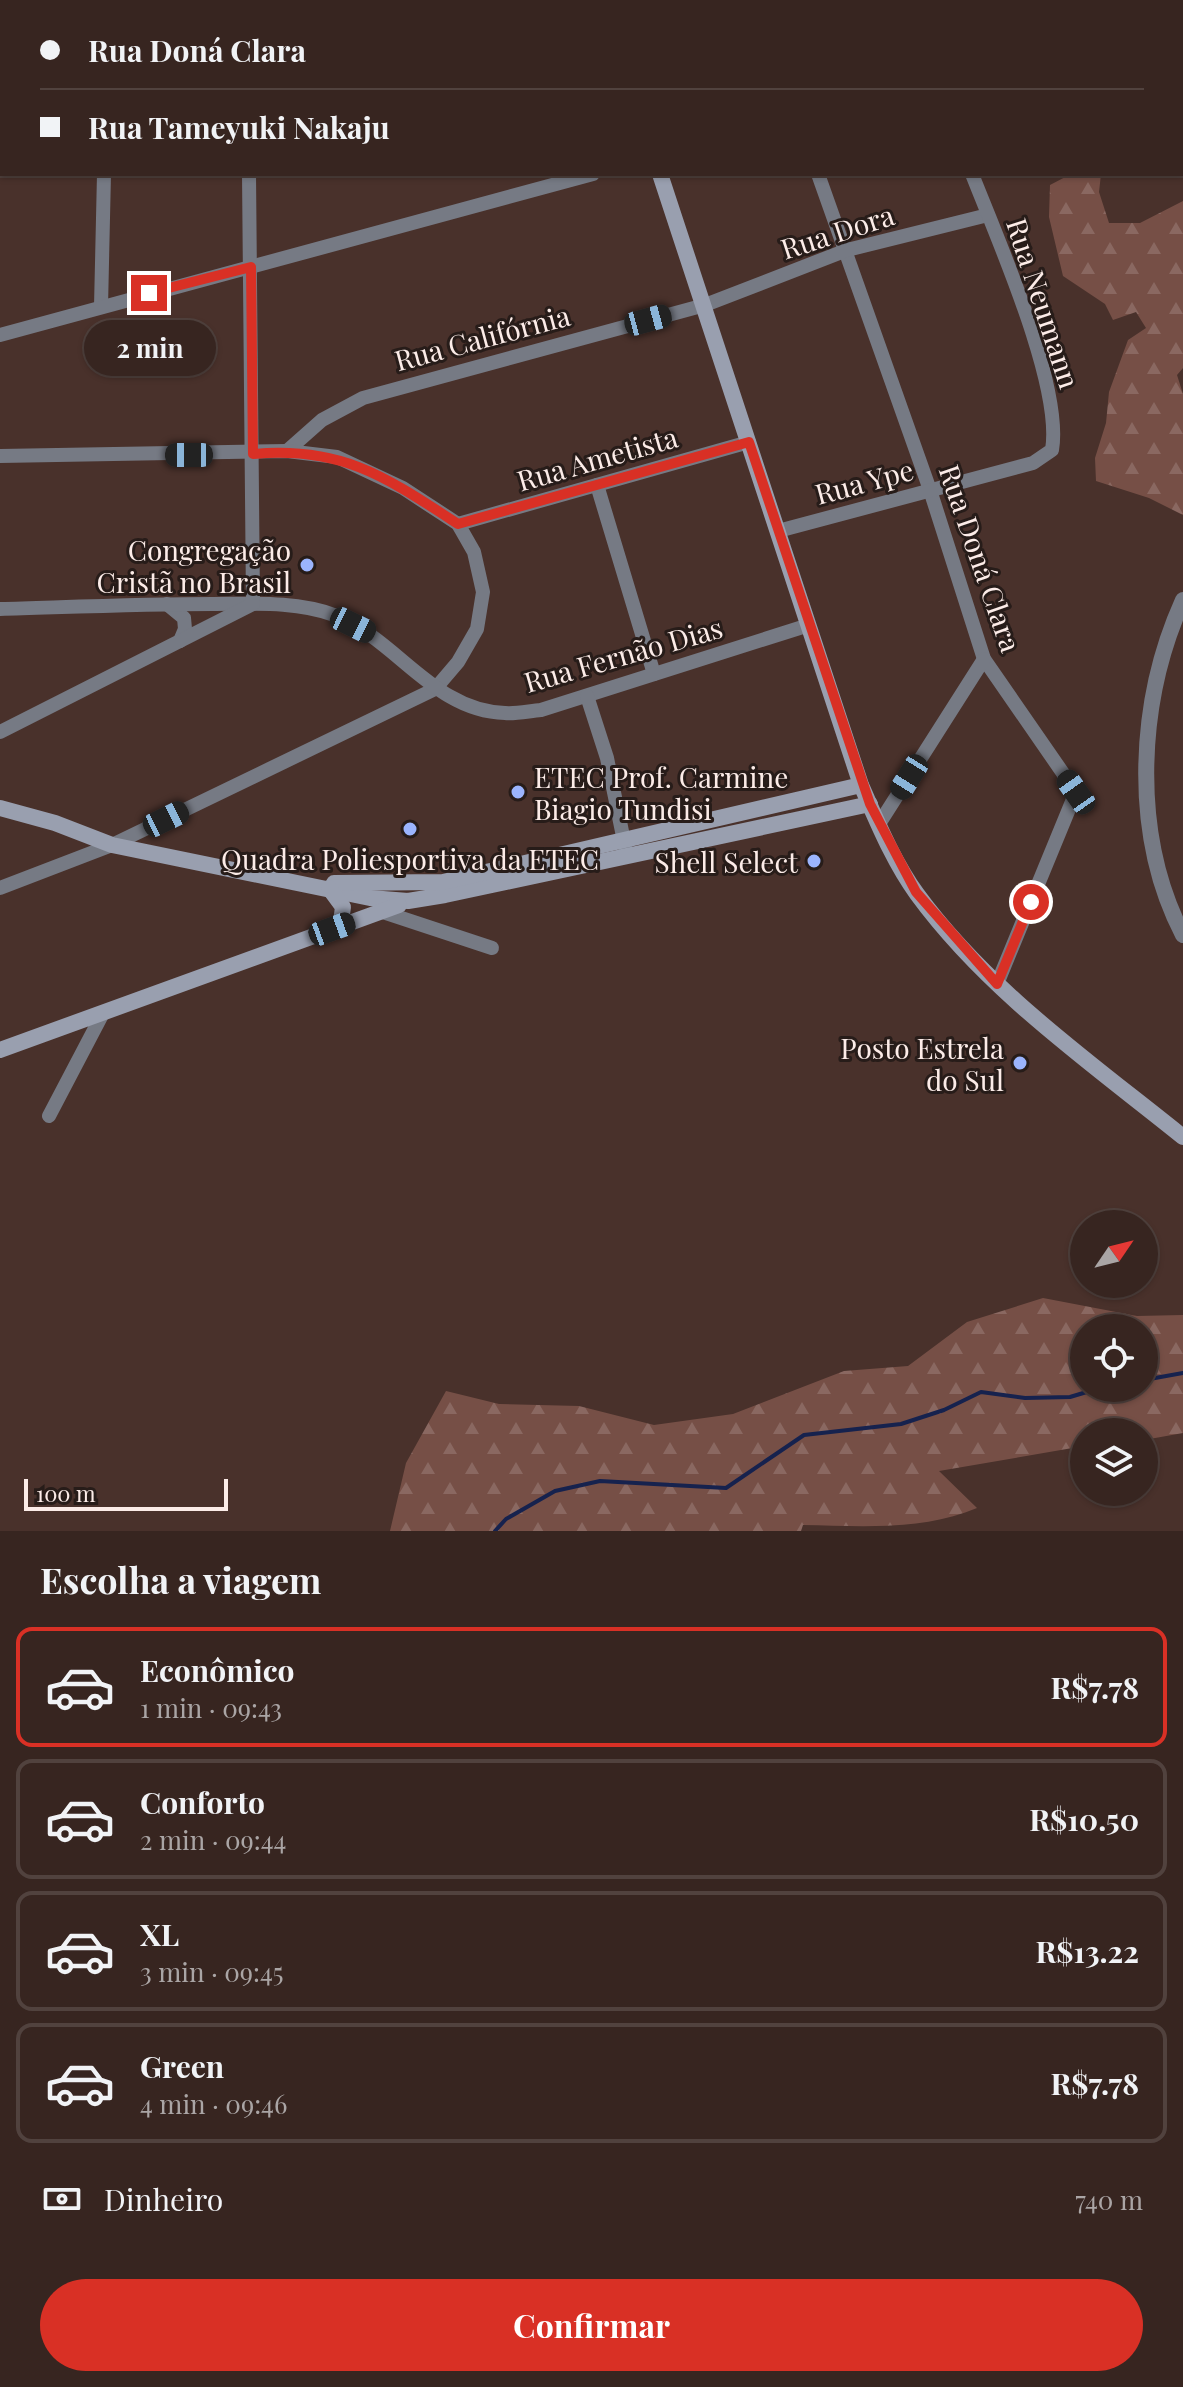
<!DOCTYPE html>
<html lang="pt">
<meta charset="utf-8">
<style>
body{margin:0;font-family:"Playfair Display",serif;background:#3e2d29;color:#f1f3f6;height:100vh;display:flex;flex-direction:column;font-size:30px;white-space:nowrap}
*{box-sizing:border-box;margin:0}
p{font-size:26px;color:#aaa5a5}
.icon{flex:none;width:44px;height:44px;fill:none;stroke:currentColor;stroke-width:2;stroke-linecap:round;stroke-linejoin:round}
.map{position:relative;height:1531px;overflow:hidden}
.drawer{display:flex;flex-direction:column;background:#372520;flex:1}
.drawer>*{flex:none}
.top-card{position:absolute;left:0px;top:0px;width:1184px;height:176px;box-shadow:0 2px 6px #0004,0 0 0 2px #51423e;display:grid;align-content:center;height:176px;padding:0 40px;background:#372520}
.needle{width:52px;rotate:55deg}
.fabs{position:absolute;left:1070px;top:1210px;display:grid;gap:16px}
.fabs a{display:grid;place-items:center;width:88px;height:88px;border-radius:50%;background:#372520;box-shadow:0 2px 6px #0004,0 0 0 2px #51423e;font-size:40px}
.scale{position:absolute;left:24px;bottom:20px;width:204px;box-sizing:border-box;padding-left:8px;border:4px solid #fcece8;border-top:0;font-size:22px;line-height:28px;white-space:nowrap;color:#fcece8;-webkit-text-stroke:6px #271c19;paint-order:stroke}
.end{position:absolute;width:36px;height:36px;margin:-18px;border:10px solid #d93025;background:#fff;box-shadow:0 0 0 4px #fff}
.from{border-radius:50%}
.bubble{position:absolute;height:56px;border-radius:28px;background:#372520;box-shadow:0 2px 6px #0004,0 0 0 2px #51423e;font-size:26px;font-weight:700;line-height:56px;text-align:center}
.car{position:absolute;width:24px;height:48px;margin:-24px -12px;border-radius:10px;box-shadow:0 0 6px 2px #0007;background:linear-gradient(#222 24%,#8ab4d8 0 40%,#222 0 76%,#8ab4d8 0 86%,#222 0)}
.top-card b{display:flex;align-items:center;gap:28px;height:76px;font-size:30px}
.top-card b+b{border-top:2px solid #51423e}
.top-card i{width:20px;height:20px;background:#f1f3f6}
ul{padding:0;list-style:none}
li{display:flex;align-items:center;gap:24px;height:120px;margin:0 16px 12px;padding:0 24px;border:4px solid #51423e;border-radius:16px}
li div{flex:1}
li b{display:block;font-size:30px}
li em{font-style:normal;font-weight:700}
li.selected{border-color:#d93025}
li>.icon{width:72px;height:72px;stroke-width:1.5}
h2{padding:0 40px;font-size:36px;line-height:96px}
.pay{display:flex;align-items:center;gap:20px;height:88px;padding:0 40px;font-size:30px}
.pay p{margin-inline-start:auto}
.button{display:flex;gap:16px;margin-top:auto;padding:16px 40px}
.button a{flex:1;height:92px;border-radius:48px;background:#d93025;color:#fff;font-size:32px;font-weight:700;line-height:92px;text-align:center}
.map>svg:first-child{display:block}
.forest{fill:url(#forest-firs);fill-rule:evenodd}
.lines{fill:none;stroke-linecap:round;stroke-linejoin:round}
.stream{stroke:#16224e;stroke-width:4}
.service{stroke:#767a84;stroke-width:7}
.minor{stroke:#767a84;stroke-width:14}
.tertiary{stroke:#767a84;stroke-width:16}
.secondary{stroke:#999faf;stroke-width:16}
.route{stroke:#d93025;stroke-width:10}
.poi-dot{fill:#9bb4fd;stroke:#271c19;stroke-width:3}
.labels{text-anchor:middle;dominant-baseline:central;stroke-width:6;stroke-linejoin:round;paint-order:stroke}
.street-label{font-size:28px;fill:#fcece8;stroke:#271c19}
.poi-label{font-size:28px;fill:#fcece8;stroke:#271c19;text-anchor:end}
</style>
<div class="map">
<svg width="1183" height="1531" viewBox="0 0 1183 1531">
<defs>
<pattern id="forest-firs" width="22" height="20" patternUnits="userSpaceOnUse" patternTransform="scale(2)"><rect width="22" height="20" fill="#764f46"/><path d="M5 1l3.5 6h-7zM16 11l3.5 6h-7z" fill="#8a6861"/></pattern>
</defs>
<rect width="100%" height="100%" fill="#49312b"/>
<g class="forest">
<path d="M1071 174H1101L1099 192 1109 223H1140L1183 201V368L1177 375 1183 394V515L1149 498 1096 481 1095 458 1106 423 1109 392 1128 340 1146 328 1136 312 1113 320 1105 304 1063 276 1049 217 1050 185Z"/>
<path d="M1043 1298 1137 1316 1183 1315V1433L1144 1440V1432H1084V1446L939 1471 977 1508C923 1531 861 1526 803 1525L801 1531H390L406 1463 446 1391 499 1404 579 1406 654 1425 733 1414 844 1371 908 1366 967 1322ZM1084 1328H1144V1388H1084Z"/>
</g>
<g class="lines">
<g class="stream">
<path d="M1144 1380 1183 1373"/>
<path d="M495 1531 506 1519 555 1491 600 1481 726 1488 804 1435 901 1424 944 1410 981 1392 1025 1398 1070 1397 1100 1388"/>
</g>
<path class="service" d="M1182 135 1183 138"/>
<g class="minor">
<path d="M106 0V2"/>
<path d="M578 0 581 2"/>
<path d="M903 0 904 2"/>
<path d="M240 2V0"/>
<path d="M818 174 930 490 984 659 1076 792 997 984"/>
<path d="M101 307 104 174"/>
<path d="M0 335 593 174"/>
<path d="M287 451 322 420 363 398 705 305 847 250 988 215"/>
<path d="M0 456 287 451 337 457 403 488 458 524 474 552 483 592 477 629 458 662 435 689 112 845 0 888"/>
<path d="M597 485 654 674"/>
<path d="M458 524 749 442"/>
<path d="M778 531 1033 463 1052 450C1063 386 997 238 972 174"/>
<path d="M167 604 184 618 185 629 180 641"/>
<path d="M0 609C71 607 142 604 213 604 252 604 296 601 334 615 397 639 433 711 505 713 516 714 529 711 541 710L809 625"/>
<path d="M587 696 607 758 626 851"/>
<path d="M0 732 253 604 249 174"/>
<path d="M879 824 984 659"/>
<path d="M380 911 492 948"/>
<path d="M49 1116 103 1013"/>
</g>
<path class="tertiary" d="M1183 600C1137 702 1131 835 1183 935"/>
<g class="secondary">
<path d="M609 0 610 2"/>
<path d="M660 174 861 785C877 821 893 861 917 894 988 991 1090 1062 1183 1137"/>
<path d="M0 808 55 823 112 845 370 898 408 901 445 895 870 804"/>
<path d="M334 883 443 882 861 785"/>
<path d="M329 888 343 907 341 922"/>
<path d="M0 1050 399 905"/>
</g>
</g>
<g class="lines">
<path class="route" d="M149 293 251 267 253 454C342 446 386 477 458 524L749 442 870 804 916 892 997 984 1031 902"/>
</g>
<g class="poi-dot">
<circle cx="307" cy="565" r="8"/>
<circle cx="518" cy="792" r="8"/>
<circle cx="410" cy="829" r="8"/>
<circle cx="814" cy="861" r="8"/>
<circle cx="1020" cy="1063" r="8"/>
</g>
<g class="labels">
<g class="street-label">
<text transform="translate(837 231) rotate(-18)">Rua Dora</text>
<text transform="translate(1044 303) rotate(72)">Rua Neumann</text>
<text transform="translate(482 337) rotate(-15)">Rua Califórnia</text>
<text transform="translate(597 458) rotate(-16)">Rua Ametista</text>
<text transform="translate(864 481) rotate(-15)">Rua Ype</text>
<text transform="translate(981 558) rotate(71)">Rua Doná Clara</text>
<text transform="translate(623 654) rotate(-16)">Rua Fernão Dias</text>
</g>
<g class="poi-label">
<text x="291" y="549">Congregação<tspan x="291" dy="32">Cristã no Brasil</tspan></text>
<text x="534" y="776" text-anchor="start">ETEC Prof. Carmine<tspan x="534" dy="32">Biagio Tundisi</tspan></text>
<text x="410" y="858" text-anchor="middle">Quadra Poliesportiva da ETEC</text>
<text x="798" y="861">Shell Select</text>
<text x="1004" y="1047">Posto Estrela<tspan x="1004" dy="32">do Sul</tspan></text>
</g>
</g>
</svg>
<div class="fabs">
<a><svg class="needle" viewBox="-14 -14 28 28"><path d="M0-13l5 13h-10z" fill="#e53935"/><path d="M0 13l5-13h-10z" fill="#aaa5a5"/></svg></a>
<a><svg class="icon" aria-label="locate" viewBox="0 0 24 24"><circle cx="12" cy="12" r="6"/><path d="M12 2v4M12 18v4M2 12h4M18 12h4"/></svg></a>
<a><svg class="icon" aria-label="layers" viewBox="0 0 24 24"><path d="M12 4l9 5-9 5-9-5zM3 14l9 5 9-5"/></svg></a>
</div>
<div class="scale">100 m</div>
<i class="end from" style="left:1031px;top:902px"></i>
<i class="end" style="left:149px;top:293px"></i>
<div class="bubble" style="left:84px;top:320px;width:132px">2 min</div>
<i class="car" style="left:648px;top:320px;rotate:75deg"></i>
<i class="car" style="left:189px;top:455px;rotate:270deg"></i>
<i class="car" style="left:353px;top:625px;rotate:116deg"></i>
<i class="car" style="left:909px;top:777px;rotate:212deg"></i>
<i class="car" style="left:1076px;top:792px;rotate:325deg"></i>
<i class="car" style="left:166px;top:819px;rotate:64deg"></i>
<i class="car" style="left:332px;top:929px;rotate:70deg"></i>
<div class="top-card">
<b><i class="from"></i>Rua Doná Clara</b>
<b><i></i>Rua Tameyuki Nakaju</b>
</div>
</div>
<section class="drawer">
<h2>Escolha a viagem</h2>
<ul>
<li class="selected"><svg class="icon" aria-label="car" viewBox="0 0 24 24"><path d="M5 17H2v-5l4-1 3-4h7l3 4 3 1v5h-3M9 17h6M6 11h13"/><circle cx="7" cy="17" r="2"/><circle cx="17" cy="17" r="2"/></svg><div><b>Econômico</b><p>1 min · 09:43</p></div><em>R$7.78</em></li>
<li><svg class="icon" aria-label="car" viewBox="0 0 24 24"><path d="M5 17H2v-5l4-1 3-4h7l3 4 3 1v5h-3M9 17h6M6 11h13"/><circle cx="7" cy="17" r="2"/><circle cx="17" cy="17" r="2"/></svg><div><b>Conforto</b><p>2 min · 09:44</p></div><em>R$10.50</em></li>
<li><svg class="icon" aria-label="car" viewBox="0 0 24 24"><path d="M5 17H2v-5l4-1 3-4h7l3 4 3 1v5h-3M9 17h6M6 11h13"/><circle cx="7" cy="17" r="2"/><circle cx="17" cy="17" r="2"/></svg><div><b>XL</b><p>3 min · 09:45</p></div><em>R$13.22</em></li>
<li><svg class="icon" aria-label="car" viewBox="0 0 24 24"><path d="M5 17H2v-5l4-1 3-4h7l3 4 3 1v5h-3M9 17h6M6 11h13"/><circle cx="7" cy="17" r="2"/><circle cx="17" cy="17" r="2"/></svg><div><b>Green</b><p>4 min · 09:46</p></div><em>R$7.78</em></li>
</ul>
<div class="pay"><svg class="icon" aria-label="cash" viewBox="0 0 24 24"><path d="M3 7h18v10H3z"/><circle cx="12" cy="12" r="2"/></svg>Dinheiro<p>740 m</p></div>
<div class="button"><a>Confirmar</a></div>
</section>
